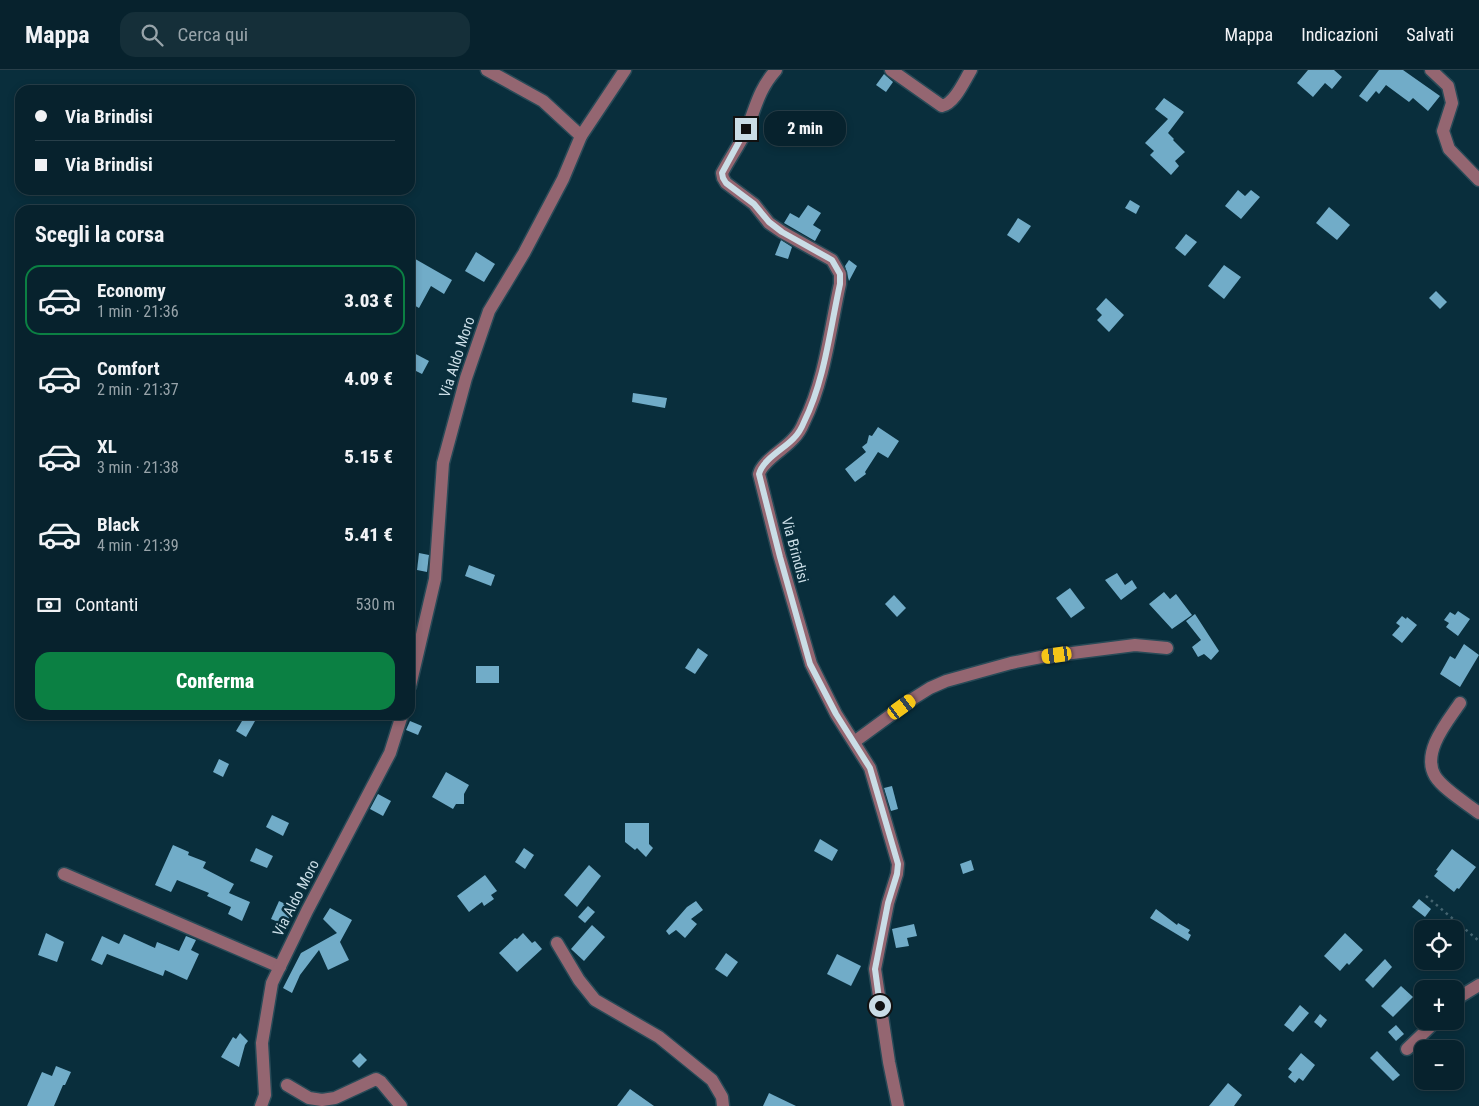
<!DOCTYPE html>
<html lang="it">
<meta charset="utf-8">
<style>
body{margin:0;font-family:"Roboto Condensed",sans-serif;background:#152f39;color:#f1f3f6;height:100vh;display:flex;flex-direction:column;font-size:19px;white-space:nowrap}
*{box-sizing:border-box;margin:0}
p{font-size:16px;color:#98a4aa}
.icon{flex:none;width:28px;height:28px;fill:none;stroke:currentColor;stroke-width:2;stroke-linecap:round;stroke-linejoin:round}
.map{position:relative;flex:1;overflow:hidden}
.panel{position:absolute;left:15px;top:135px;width:400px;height:515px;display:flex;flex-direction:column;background:#07222d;border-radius:15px;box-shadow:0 2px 8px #0003,0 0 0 1px #283f49}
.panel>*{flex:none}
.guide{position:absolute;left:15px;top:15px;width:400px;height:110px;border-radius:15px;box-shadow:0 2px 8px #0003,0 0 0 1px #283f49;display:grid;align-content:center;height:110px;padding:0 20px;background:#07222d}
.buttons{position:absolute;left:1414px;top:850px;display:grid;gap:10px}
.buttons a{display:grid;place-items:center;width:50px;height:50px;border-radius:10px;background:#07222d;box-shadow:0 2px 8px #0003,0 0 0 1px #283f49;font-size:25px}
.end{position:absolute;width:22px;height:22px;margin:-11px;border:6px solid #cadde6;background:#111;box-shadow:0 0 0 2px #111}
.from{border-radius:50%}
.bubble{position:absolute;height:35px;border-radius:15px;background:#07222d;box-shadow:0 2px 8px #0003,0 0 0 1px #283f49;font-size:16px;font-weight:800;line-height:35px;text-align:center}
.car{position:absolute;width:15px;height:30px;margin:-15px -8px;border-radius:6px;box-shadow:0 0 4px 1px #0007;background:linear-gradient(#f5c518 24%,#345 0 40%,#f5c518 0 76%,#345 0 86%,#f5c518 0)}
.guide b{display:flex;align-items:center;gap:18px;height:48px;font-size:19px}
.guide b+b{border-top:1px solid #283f49}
.guide i{width:12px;height:12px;background:#f1f3f6}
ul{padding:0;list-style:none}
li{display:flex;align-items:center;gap:15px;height:70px;margin:0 10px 8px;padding:0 10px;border:2px solid transparent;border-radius:15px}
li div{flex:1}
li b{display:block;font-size:19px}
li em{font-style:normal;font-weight:800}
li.current{border-color:#0b8043}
li>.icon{width:45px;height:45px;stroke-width:1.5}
h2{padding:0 20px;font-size:22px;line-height:60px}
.pay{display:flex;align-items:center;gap:12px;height:55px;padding:0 20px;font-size:19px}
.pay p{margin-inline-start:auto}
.primary-button{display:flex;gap:10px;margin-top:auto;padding:10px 20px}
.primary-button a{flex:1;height:58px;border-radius:15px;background:#0b8043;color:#fff;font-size:20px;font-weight:800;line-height:58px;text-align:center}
header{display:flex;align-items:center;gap:30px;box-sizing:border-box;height:70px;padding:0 25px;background:#07222d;border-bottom:1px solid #283f49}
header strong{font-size:24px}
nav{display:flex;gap:28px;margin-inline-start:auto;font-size:18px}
.search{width:350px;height:45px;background:#152f39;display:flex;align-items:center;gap:12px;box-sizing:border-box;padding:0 18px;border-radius:15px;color:#98a4aa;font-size:19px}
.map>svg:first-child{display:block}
.building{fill:#71acc8}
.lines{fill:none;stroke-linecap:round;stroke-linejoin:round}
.minor-casing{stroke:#284a57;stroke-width:15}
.path{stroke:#446470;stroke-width:2.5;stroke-dasharray:2.5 4;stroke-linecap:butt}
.minor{stroke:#946671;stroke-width:12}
.route{stroke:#cadde6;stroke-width:6}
.labels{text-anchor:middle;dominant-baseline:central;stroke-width:5;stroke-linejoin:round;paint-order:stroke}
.street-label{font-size:15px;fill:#cadde6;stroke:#092e3c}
</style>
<header>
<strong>Mappa</strong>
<div class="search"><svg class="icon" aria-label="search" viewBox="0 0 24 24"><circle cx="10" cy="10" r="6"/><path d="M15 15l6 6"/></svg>Cerca qui</div>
<nav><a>Mappa</a><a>Indicazioni</a><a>Salvati</a></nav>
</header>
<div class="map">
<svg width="1479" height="1036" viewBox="0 0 1479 1036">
<rect width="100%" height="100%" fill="#092e3c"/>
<g class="building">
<path d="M1308 0H1334L1342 7 1332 19 1325 13 1313 27 1297 13Z"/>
<path d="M1379 0H1403L1440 26 1428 41 1413 28 1409 32 1386 15 1379 24 1376 21 1367 32 1359 26Z"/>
<path d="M884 4 893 12 886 22 876 15Z"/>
<path d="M1164 28 1184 42 1168 63 1174 69 1173 70 1185 82 1175 91 1179 96 1171 105 1150 85 1154 81 1145 73 1168 49 1155 39Z"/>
<path d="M1238 120 1245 126 1251 120 1260 127 1241 149 1225 136Z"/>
<path d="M1130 130 1140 136 1136 144 1125 138Z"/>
<path d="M808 135 821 143 813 155 821 160 815 171 784 153 790 143 799 148Z"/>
<path d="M1329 137 1350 155 1337 170 1316 153Z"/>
<path d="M1018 148 1031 156 1019 173 1007 165Z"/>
<path d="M1186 164 1197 172 1185 186 1175 178Z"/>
<path d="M781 170 792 177 788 189 775 185Z"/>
<path d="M476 182 495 194 484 212 465 201Z"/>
<path d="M410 186 452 210 444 224 431 216 419 238 410 233Z"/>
<path d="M849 190 857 196 849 211 845 196Z"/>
<path d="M1224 195 1241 207 1224 229 1208 216Z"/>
<path d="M1436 221 1447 232 1440 239 1429 228Z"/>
<path d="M1106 228 1124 245 1109 262 1097 250 1102 245 1096 239Z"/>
<path d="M410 281 429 291 422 304 410 298Z"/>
<path d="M633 323 667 328 665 338 632 332Z"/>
<path d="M878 357 899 371 888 388 878 382 865 402 866 404 855 412 845 399 866 382 862 377 867 373 869 365 872 366Z"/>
<path d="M419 483 429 485 427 502 417 500Z"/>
<path d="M469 495 495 505 491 516 465 506Z"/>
<path d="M1117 503 1125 515 1132 510 1137 518 1121 530 1105 510Z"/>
<path d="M1070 518 1085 538 1071 548 1056 528Z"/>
<path d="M1164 522 1170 529 1176 524 1192 545 1172 559 1149 534Z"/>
<path d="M894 525 906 538 897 547 885 534Z"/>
<path d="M1458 541 1470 549 1458 566 1446 557 1449 553 1444 550 1450 542 1455 545Z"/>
<path d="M1195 544 1219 581 1211 590 1204 584 1198 587 1192 577 1201 570 1186 551Z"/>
<path d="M1402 546 1406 549 1407 547 1417 555 1402 573 1392 565 1400 556 1396 553Z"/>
<path d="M1464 574 1479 585 1460 617 1440 604 1450 586 1455 589Z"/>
<path d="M698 578 708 585 695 604 685 598Z"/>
<rect x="476" y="596" width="23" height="17"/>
<path d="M245 646 255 651 246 667 236 661Z"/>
<path d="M410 651 422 656 418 665 406 660Z"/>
<path d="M219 689 229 694 223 707 213 702Z"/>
<path d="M446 702 469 715 464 724V734H456L453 739 432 727Z"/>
<path d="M892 716 898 739 891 741 884 718Z"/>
<path d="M378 724 391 731 383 746 370 739Z"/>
<path d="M272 745 289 753 283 766 266 757Z"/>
<path d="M625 753H649V774L653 778 646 787 637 778 635 780 625 772Z"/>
<path d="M820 769 838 780 832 791 814 781Z"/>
<path d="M173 775 189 782 188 785 206 792 203 798 234 814 229 823 250 832 242 851 228 844 231 837 207 826 209 823 177 810 171 822 155 815Z"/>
<path d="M256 778 273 786 267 798 250 791Z"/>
<path d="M524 778 534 785 525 799 515 792Z"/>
<path d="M1452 779 1476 797 1459 819 1457 818 1454 822 1434 806 1438 801 1436 800Z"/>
<path d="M971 790 974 800 963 804 960 794Z"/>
<path d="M589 795 601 806 577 837 564 825Z"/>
<path d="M485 805 497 821 491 825 494 829 484 836 482 832 469 842 457 826Z"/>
<path d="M1419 829 1431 839 1425 847 1412 837Z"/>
<path d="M279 831 294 838 286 855 271 849Z"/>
<path d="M696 831 703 840 691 849 697 854 685 868 676 860 669 865 666 861 687 837Z"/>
<path d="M588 836 595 842 585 853 578 847Z"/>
<path d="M330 838 352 850 340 872 349 890 328 900 319 880 300 905 292 923 283 918 301 883 337 863 323 849Z"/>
<path d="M1156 839 1177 855 1178 853 1190 860 1188 863 1191 865 1188 871 1150 848Z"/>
<path d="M914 854 917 866 907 868 909 876 896 878 892 859Z"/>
<path d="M592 855 605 867 584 891 571 879Z"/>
<path d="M46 863 64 872 57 892 38 885Z"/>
<path d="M523 863 532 873 535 871 542 879 517 902 499 883 515 868 517 869Z"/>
<path d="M1345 863 1363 880 1349 895 1347 893 1340 901 1324 886Z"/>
<path d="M124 864 155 878 157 872 179 881 186 866 196 870 191 880 199 884 187 910 165 900 163 906 107 884 102 895 91 890 102 866 119 874Z"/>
<path d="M726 883 738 892 727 907 715 899Z"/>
<path d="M837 884 861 896 851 916 827 904Z"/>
<path d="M1385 889 1392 897 1373 918 1365 910Z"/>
<path d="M1401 916 1413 927 1393 947 1381 936Z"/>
<path d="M1300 935 1309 943 1293 962 1284 955Z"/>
<path d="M1320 944 1327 950 1321 958 1314 952Z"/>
<path d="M1396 955 1404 964 1396 971 1388 962Z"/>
<path d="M240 963 248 971 245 975 239 997 221 987 233 967 236 969Z"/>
<path d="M1377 981 1400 1005 1393 1011 1370 988Z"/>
<path d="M360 983 367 990 359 998 352 991Z"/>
<path d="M1301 983 1315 995 1303 1011 1299 1008 1295 1013 1288 1007 1292 1002 1288 999Z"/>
<path d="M56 996 71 1002 65 1015H63L54 1036H27L42 1002 52 1006Z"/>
<path d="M1228 1013 1242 1025 1234 1036H1209Z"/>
<path d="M630 1019 654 1036H617Z"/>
<path d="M769 1023 796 1036H763Z"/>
</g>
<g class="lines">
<g class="minor-casing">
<g id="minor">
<path d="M487 0 543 31 581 66"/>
<path d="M776 0C759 19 756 36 747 59 740 74 730 88 722 103L723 108 726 113 754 134 769 153 782 162 832 190 840 204V214C830 259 825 310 804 352 802 357 798 364 794 368 785 379 762 391 759 404L779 484 811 594 836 644 870 698 898 794 897 804 888 833 875 899 889 992 898 1036"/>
<path d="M891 0 942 36C955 33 964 11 971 0"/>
<path d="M1431 0 1448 16 1452 33 1443 61 1449 79 1479 110"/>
<path d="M410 616 435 509 443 393 466 308 489 241 524 183 563 109 581 66 625 0"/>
<path d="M1460 633C1448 651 1421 682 1435 706 1443 719 1466 733 1479 743"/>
<path d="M854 672 914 628 930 618 946 611 1011 593 1041 587 1135 575 1167 578"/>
<path d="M64 804 280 897"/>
<path d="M557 873 579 910 595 930 659 967 712 1010 722 1027 723 1036"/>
<path d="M1455 933 1461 926 1479 915"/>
<path d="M1407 979 1436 951"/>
<path d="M287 1015 309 1028 322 1030 335 1028 376 1009 381 1012 401 1036"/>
<path d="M261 1036 265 1025 262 973 272 913 307 841 390 683 402 645"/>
</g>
</g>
<path class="path" d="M1426 826 1479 871"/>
<use href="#minor" class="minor"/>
</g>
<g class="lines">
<path class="route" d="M746 59 722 103 723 108 726 113 754 134 769 152 782 162 832 190 840 204V214C830 259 825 309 804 352 802 357 798 364 794 368 784 379 763 389 759 404L780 487 810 594 836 644 870 698 898 794 897 804 888 833 875 899 880 936"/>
</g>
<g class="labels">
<g class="street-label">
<text transform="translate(457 287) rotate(-72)">Via Aldo Moro</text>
<text transform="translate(795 480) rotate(75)">Via Brindisi</text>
<text transform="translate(296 828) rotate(-63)">Via Aldo Moro</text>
</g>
</g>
</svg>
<div class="buttons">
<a><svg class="icon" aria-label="locate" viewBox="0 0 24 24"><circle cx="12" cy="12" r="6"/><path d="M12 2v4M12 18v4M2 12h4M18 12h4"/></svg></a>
<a>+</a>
<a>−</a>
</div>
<i class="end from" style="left:880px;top:936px"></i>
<i class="end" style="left:746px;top:59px"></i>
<div class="bubble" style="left:764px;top:41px;width:82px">2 min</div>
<i class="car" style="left:1057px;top:585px;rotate:262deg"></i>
<i class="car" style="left:902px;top:637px;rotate:54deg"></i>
<div class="guide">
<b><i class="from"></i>Via Brindisi</b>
<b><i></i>Via Brindisi</b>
</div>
<section class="panel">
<h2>Scegli la corsa</h2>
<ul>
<li class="current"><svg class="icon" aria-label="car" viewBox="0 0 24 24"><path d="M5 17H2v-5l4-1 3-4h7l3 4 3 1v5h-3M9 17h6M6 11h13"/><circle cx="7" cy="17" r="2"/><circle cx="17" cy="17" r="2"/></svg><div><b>Economy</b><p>1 min · 21:36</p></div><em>3.03 €</em></li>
<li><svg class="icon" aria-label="car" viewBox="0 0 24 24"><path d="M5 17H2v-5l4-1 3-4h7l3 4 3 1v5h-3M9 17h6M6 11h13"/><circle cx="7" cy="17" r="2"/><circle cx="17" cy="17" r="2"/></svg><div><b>Comfort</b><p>2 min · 21:37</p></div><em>4.09 €</em></li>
<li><svg class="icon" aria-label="car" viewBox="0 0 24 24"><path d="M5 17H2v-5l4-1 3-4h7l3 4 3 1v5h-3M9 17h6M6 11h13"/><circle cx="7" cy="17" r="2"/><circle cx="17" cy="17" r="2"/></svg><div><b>XL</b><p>3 min · 21:38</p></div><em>5.15 €</em></li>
<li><svg class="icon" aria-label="car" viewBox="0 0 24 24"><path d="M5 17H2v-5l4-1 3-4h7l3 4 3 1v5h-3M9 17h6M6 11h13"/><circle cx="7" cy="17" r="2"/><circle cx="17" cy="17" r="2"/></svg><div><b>Black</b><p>4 min · 21:39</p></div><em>5.41 €</em></li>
</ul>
<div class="pay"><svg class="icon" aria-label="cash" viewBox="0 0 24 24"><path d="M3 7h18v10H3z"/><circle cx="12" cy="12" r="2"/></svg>Contanti<p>530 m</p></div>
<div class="primary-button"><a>Conferma</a></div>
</section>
</div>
